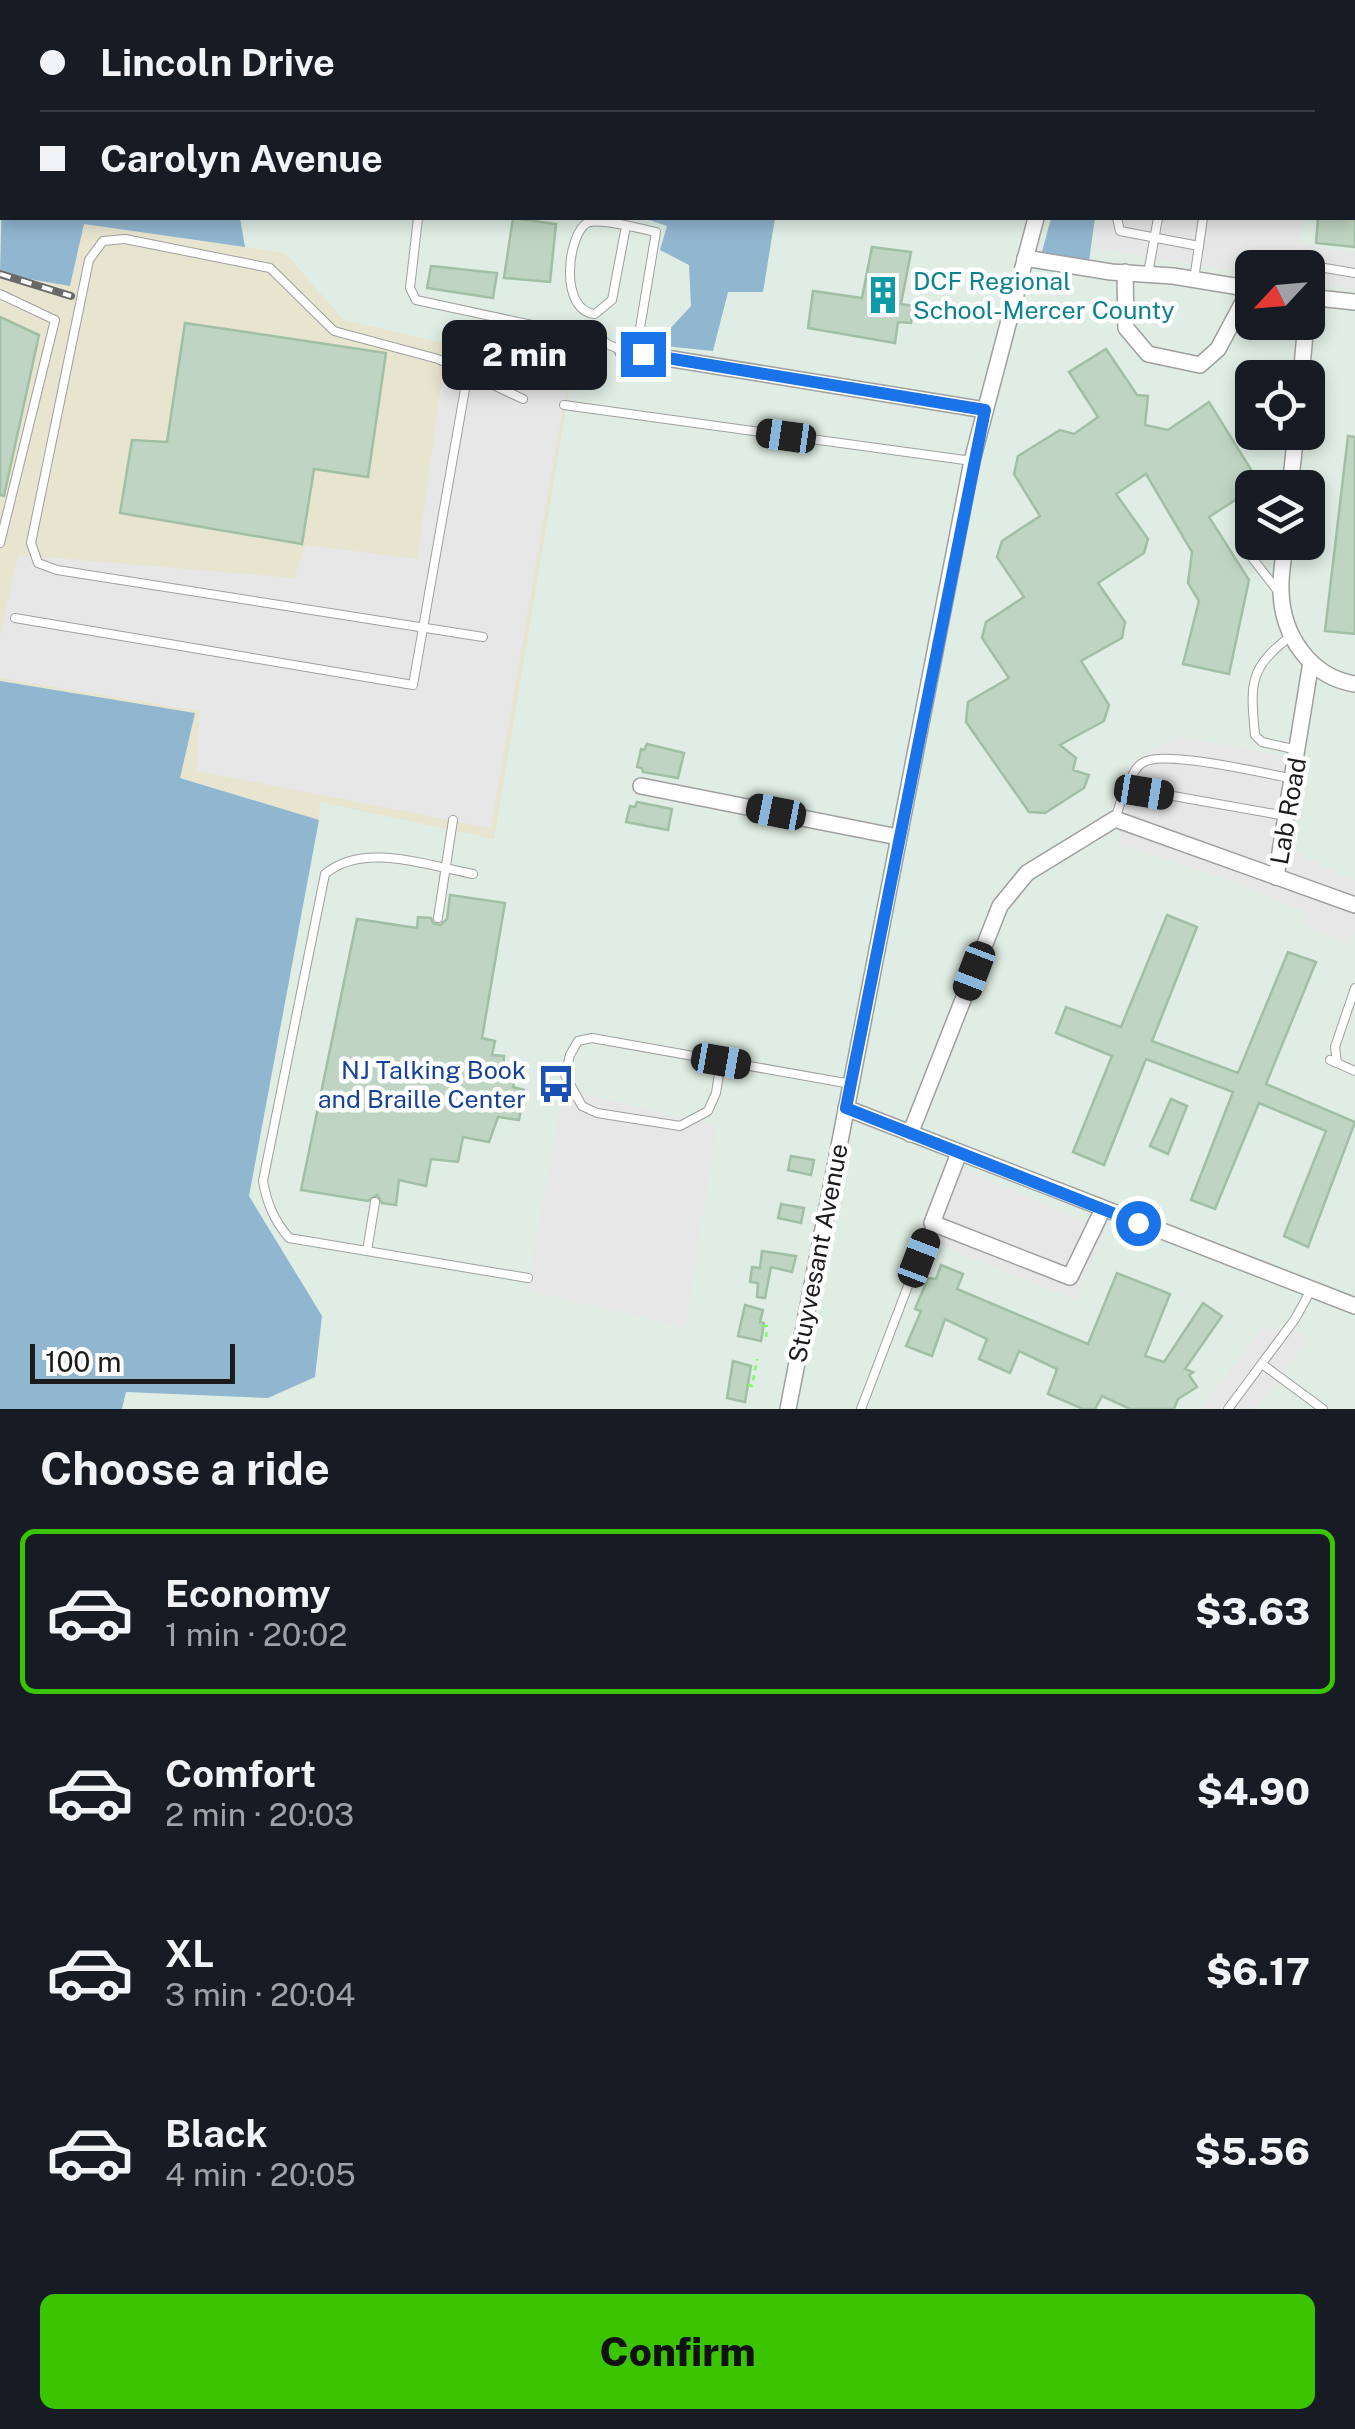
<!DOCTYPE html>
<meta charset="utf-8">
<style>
body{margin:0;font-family:"Public Sans",sans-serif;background:#20242c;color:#f1f3f6;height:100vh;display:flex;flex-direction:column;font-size:38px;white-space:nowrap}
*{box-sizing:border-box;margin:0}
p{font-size:32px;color:#9ea1a6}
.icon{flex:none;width:55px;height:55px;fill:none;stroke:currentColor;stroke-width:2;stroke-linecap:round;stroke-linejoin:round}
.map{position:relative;height:1409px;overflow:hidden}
.panel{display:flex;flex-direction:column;background:#171b24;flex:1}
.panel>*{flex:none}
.guide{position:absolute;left:0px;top:0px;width:1355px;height:220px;box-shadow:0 5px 15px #0003;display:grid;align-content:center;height:220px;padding:0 40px;background:#171b24}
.needle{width:65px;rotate:244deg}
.controls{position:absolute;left:1235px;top:250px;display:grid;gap:20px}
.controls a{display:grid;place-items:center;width:90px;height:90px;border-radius:15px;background:#171b24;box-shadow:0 5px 15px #0003;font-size:50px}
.scale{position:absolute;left:30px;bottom:25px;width:205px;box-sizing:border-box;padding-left:10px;border:5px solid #1b1b1b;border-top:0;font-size:28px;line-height:35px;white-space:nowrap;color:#1b1b1b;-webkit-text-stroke:8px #fff;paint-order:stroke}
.end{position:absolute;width:45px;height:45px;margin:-22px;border:12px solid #1a73e8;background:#fff;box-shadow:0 0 0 5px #fff}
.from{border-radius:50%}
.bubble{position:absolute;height:70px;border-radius:15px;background:#171b24;box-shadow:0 5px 15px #0003;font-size:32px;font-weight:800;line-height:70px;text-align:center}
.car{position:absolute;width:30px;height:60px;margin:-30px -15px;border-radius:12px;box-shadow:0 0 8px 2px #0007;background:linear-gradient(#222 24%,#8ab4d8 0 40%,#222 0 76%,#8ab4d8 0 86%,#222 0)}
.guide b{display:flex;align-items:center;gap:35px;height:95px;font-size:38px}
.guide b+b{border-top:2px solid #363941}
.guide i{width:25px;height:25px;background:#f1f3f6}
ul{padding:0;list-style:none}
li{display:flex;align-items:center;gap:30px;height:165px;margin:0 20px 15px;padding:0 20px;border:5px solid transparent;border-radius:15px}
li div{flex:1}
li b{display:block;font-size:38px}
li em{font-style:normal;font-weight:800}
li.selected{border-color:#3bc500}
li>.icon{width:90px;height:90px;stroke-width:1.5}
h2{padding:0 40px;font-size:45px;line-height:120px}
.cta{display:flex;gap:20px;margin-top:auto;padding:20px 40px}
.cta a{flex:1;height:115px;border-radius:15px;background:#3bc500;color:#111;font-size:40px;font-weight:800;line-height:115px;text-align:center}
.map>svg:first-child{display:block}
.industrial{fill:#e7e4d0}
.forest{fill:#91b6cf}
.parking{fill:#e7e7e7}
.building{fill:#bfd4c2;stroke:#a1bfa5;stroke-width:2.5}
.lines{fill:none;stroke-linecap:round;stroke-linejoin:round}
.service-casing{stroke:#9f9f9f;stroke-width:10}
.minor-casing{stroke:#9f9f9f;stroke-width:18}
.path{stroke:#7eff5e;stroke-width:2.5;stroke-dasharray:5 5;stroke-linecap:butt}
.service{stroke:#fff;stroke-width:8}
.minor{stroke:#fff;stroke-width:15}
.rail-casing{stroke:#696969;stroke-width:8}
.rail{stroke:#fff;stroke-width:4;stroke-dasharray:11;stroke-linecap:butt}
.route{stroke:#1a73e8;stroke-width:12}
.labels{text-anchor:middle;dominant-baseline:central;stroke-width:9;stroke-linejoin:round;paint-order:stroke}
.culture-label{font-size:25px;fill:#0d838f;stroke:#fff;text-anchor:start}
.street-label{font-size:25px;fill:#1b1b1b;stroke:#fff}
.transit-label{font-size:25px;fill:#164399;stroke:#fff;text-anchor:end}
</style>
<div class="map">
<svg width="1355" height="1409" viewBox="0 0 1355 1409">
<rect width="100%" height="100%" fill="#dfede4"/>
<path class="industrial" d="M84 224 285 253 344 320 572 373 494 839 320 802 319 820 180 777 194 713 0 681V274L70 286Z"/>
<g class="forest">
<path d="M63 0H244L65 2Z"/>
<path d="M818 0H1071L818 2Z"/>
<path d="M1105 0H1355V150H1353L1352 2H1104Z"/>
<path d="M2 189V218H240L245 247 84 224 70 286 0 274Z"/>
<path d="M644 218H775L763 292H728L713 351 655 345 691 306 689 265 660 250 667 226Z"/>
<path d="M1051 218H1095L1089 261 1042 252Z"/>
<path d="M0 681 195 713 180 778 319 820 249 1196 322 1316 315 1377 268 1398 126 1392 122 1409H0Z"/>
</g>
<g class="parking">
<path d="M1098 218H1301L1299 244 1355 253V290L1308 283V268H1252V274L1094 248Z"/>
<path d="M446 350 568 378 491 828 197 771 199 711 0 678V636L18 555 294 578 306 545 417 559Z"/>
<path d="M1176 736 1302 759 1291 850 1355 881V930L1350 945 1302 924 1306 913 1224 878 1119 845 1120 836 1111 805 1131 763Z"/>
<path d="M564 1089 717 1126 685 1328 526 1290Z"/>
<path d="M947 1161 1105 1231 1075 1300 915 1235Z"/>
<path d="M1262 1328 1296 1330 1308 1341 1256 1409H1200Z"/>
</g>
<g class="building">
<path d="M513 218 556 224 550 282 504 278Z"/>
<path d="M1318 218H1355V247L1316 243Z"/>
<path d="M872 247 911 252 901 304 914 306 911 323 898 322 895 343 808 328 813 291 862 298Z"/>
<path d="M431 266 497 273 493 298 427 288Z"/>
<path d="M0 317 39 335 4 496 0 495Z"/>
<path d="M185 323 386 353 368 477 314 469 302 544 120 513 132 440 167 442Z"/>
<path d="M1106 349 1137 395 1148 396 1145 425 1168 430 1209 402 1260 484 1209 517 1249 580 1229 674 1183 664 1199 601 1188 583 1192 552 1146 474 1116 494 1148 539 1144 553 1098 583 1125 622 1122 638 1081 661 1109 705 1104 721 1060 745 1076 758 1073 770 1089 775 1084 788 1045 813 1029 812 966 722 968 702 1009 678 982 638 986 622 1024 597 997 557 1002 541 1040 516 1014 474 1018 456 1060 430 1074 434 1098 417 1069 372Z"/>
<path d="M1348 436 1355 437V634L1325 631Z"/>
<path d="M647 744 684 753 678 778 643 772 642 768 637 767 641 749 644 750Z"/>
<path d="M637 802 672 809 668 830 626 822 630 806 635 807Z"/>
<path d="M450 895 505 903 482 1038 495 1041 492 1055 504 1056 503 1072 516 1074 513 1087 524 1090 519 1120 498 1117 489 1142 463 1137 458 1162 431 1159 426 1186 399 1180 396 1205 382 1203 377 1195 368 1201 301 1190 357 919 417 928 418 917 431 918 433 923 440 925 447 919Z"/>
<path d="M1167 915 1197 927 1152 1041 1238 1073 1288 952 1316 962 1266 1084 1355 1122 1308 1247 1284 1236 1326 1131 1259 1103 1215 1209 1191 1200 1233 1092 1146 1059 1104 1165 1073 1152 1112 1056 1056 1033 1066 1007 1121 1027Z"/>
<path d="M1171 1099 1187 1106 1168 1154 1150 1146Z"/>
<path d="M791 1156 814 1160 811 1175 788 1170Z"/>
<path d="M781 1204 804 1208 801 1223 778 1218Z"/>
<path d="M762 1251 796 1256 792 1272 771 1267 765 1298 757 1297 758 1283 750 1282 752 1267 760 1268Z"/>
<path d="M941 1265 963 1274 957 1289 1088 1344 1117 1273 1170 1294 1145 1356 1164 1362 1203 1303 1222 1316 1185 1369 1193 1372 1189 1375 1197 1387 1178 1399 1174 1409H1130L1102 1396 1095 1409H1083L1048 1394 1057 1369 1019 1351 1010 1373 979 1359 987 1339 945 1319 932 1356 906 1346 921 1311 915 1309 928 1278 936 1279Z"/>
<path d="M745 1305 763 1310 760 1322 764 1323 761 1341 738 1336Z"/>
<path d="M733 1361 751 1366 745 1402 727 1398Z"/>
</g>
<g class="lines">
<g class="service-casing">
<g id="service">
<path d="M418 0 422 2"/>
<path d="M776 0V2"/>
<path d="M803 0 804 2"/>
<path d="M623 2 626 0"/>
<path d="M418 218 410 288 416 300 560 331H593L607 344 623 351"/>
<path d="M1117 218 1120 231 1199 246 1203 218"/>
<path d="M626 226 612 300 595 314C558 310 568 234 587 223 599 217 641 229 656 232L639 334 643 354"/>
<path d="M1301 264 1355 273"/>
<path d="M1148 274 1158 218"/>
<path d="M1194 279 1199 246"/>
<path d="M0 294 55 320 0 543"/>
<path d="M564 405 972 461"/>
<path d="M1257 542 1253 559 1277 590"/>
<path d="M15 618 413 685 468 372"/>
<path d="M1292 635C1249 668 1250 682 1255 735L1262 742 1298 750"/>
<path d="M483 637 57 570 38 563 31 543 89 260 103 241 125 239 270 268 334 331 438 359 523 399"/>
<path d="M1128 788C1131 779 1134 767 1144 762 1166 750 1261 773 1290 778"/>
<path d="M1115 819 1124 792 1128 788 1286 816"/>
<path d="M473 874C429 866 363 841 325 874L263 1181C267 1204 274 1220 289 1238L528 1278"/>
<path d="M438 918 453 820"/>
<path d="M1330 1060 1355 1071"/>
<path d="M721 1061 716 1093 708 1111 680 1126 597 1113 582 1106 565 1075 570 1055 578 1041 592 1038 851 1084"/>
<path d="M1337 1063 1335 1047 1355 988"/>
<path d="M367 1251 375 1202"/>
<path d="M1262 1364 1323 1409"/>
<path d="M861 1409 932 1223"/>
<path d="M1228 1409 1295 1319 1311 1290"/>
</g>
</g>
<g class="minor-casing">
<g id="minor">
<path d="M1094 2V0"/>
<path d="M1025 258 1111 272 1173 276 1252 289"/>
<path d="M1125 272 1126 328 1148 354 1200 365 1218 349 1250 289"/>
<path d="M1308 297 1355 302"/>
<path d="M623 351 985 410"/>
<path d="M1301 378 1306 322"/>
<path d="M1290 488 1296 432"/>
<path d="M1285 542C1284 558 1280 575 1281 591 1282 635 1310 677 1355 684"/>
<path d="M641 786 898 837"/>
<path d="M1276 877 1311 662"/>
<path d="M846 1108 1355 1306"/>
<path d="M910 1134 1000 906 1027 873 1115 819 1355 905"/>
<path d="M959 1153 932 1223 1070 1277 1103 1209"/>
<path d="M788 1409 972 461 1036 218"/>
</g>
</g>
<g class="path">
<path d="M763 1326H767L766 1338"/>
<path d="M748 1385 752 1386 757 1359"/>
</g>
<use href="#service" class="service"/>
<use href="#minor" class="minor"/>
<g class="rail-casing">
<path id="rail" d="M0 274 71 296"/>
</g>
<use href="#rail" class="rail"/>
</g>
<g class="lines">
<path class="route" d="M643 354 985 410 846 1108 1138 1223"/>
</g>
<defs>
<g id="building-bare" transform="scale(3)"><path d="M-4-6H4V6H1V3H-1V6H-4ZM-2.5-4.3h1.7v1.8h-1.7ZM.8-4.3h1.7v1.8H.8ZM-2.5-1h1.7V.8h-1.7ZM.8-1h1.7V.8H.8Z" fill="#0f9aa8" stroke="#fff" stroke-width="2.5" paint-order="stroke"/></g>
<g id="bus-bare" transform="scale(3)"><path d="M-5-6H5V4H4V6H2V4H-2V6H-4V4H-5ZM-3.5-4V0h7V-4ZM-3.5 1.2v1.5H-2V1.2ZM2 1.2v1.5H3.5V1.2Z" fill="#1a4fb4" stroke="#fff" stroke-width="2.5" paint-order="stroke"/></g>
</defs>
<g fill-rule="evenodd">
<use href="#building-bare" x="883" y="295"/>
<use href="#bus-bare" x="556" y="1084"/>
</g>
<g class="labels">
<g class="culture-label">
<text x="913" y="281">DCF Regional<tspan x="913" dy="29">School-Mercer County</tspan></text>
</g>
<g class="street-label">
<text transform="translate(1288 811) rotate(-80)">Lab Road</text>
<text transform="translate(818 1253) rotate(-79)">Stuyvesant Avenue</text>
</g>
<g class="transit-label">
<text x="526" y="1070">NJ Talking Book<tspan x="526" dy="29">and Braille Center</tspan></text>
</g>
</g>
</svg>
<div class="controls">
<a><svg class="needle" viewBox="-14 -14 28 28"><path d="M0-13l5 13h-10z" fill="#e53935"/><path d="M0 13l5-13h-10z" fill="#9ea1a6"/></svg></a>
<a><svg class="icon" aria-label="locate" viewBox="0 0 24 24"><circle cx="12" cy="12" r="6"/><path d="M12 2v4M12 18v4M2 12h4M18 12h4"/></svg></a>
<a><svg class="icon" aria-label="layers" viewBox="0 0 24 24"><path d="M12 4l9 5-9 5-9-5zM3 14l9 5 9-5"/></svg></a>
</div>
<div class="scale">100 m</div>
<i class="end from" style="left:1138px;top:1223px"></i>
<i class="end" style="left:643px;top:354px"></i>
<div class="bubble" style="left:442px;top:320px;width:165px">2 min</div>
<i class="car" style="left:786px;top:436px;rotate:278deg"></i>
<i class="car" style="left:1144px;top:792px;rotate:99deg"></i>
<i class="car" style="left:776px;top:812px;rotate:281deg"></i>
<i class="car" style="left:974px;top:971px;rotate:201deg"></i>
<i class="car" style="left:721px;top:1061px;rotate:100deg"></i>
<i class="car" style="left:919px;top:1258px;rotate:21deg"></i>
<div class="guide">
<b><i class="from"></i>Lincoln Drive</b>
<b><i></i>Carolyn Avenue</b>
</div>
</div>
<section class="panel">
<h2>Choose a ride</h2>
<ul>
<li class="selected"><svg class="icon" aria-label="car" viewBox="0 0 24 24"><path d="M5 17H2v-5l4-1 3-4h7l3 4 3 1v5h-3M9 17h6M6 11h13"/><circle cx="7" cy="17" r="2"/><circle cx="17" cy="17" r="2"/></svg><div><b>Economy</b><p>1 min · 20:02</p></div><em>$3.63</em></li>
<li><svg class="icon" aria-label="car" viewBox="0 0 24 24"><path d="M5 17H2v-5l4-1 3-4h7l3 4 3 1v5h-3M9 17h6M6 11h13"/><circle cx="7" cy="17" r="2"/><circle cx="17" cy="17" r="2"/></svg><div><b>Comfort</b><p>2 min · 20:03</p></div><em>$4.90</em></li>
<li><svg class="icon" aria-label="car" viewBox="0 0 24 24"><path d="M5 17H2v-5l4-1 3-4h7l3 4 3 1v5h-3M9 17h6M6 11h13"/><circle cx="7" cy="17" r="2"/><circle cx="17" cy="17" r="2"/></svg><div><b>XL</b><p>3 min · 20:04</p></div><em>$6.17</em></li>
<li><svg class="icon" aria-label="car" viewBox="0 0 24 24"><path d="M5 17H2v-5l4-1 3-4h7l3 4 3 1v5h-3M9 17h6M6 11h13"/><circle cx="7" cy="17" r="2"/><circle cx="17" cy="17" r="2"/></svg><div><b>Black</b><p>4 min · 20:05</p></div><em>$5.56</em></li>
</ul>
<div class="cta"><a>Confirm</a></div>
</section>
